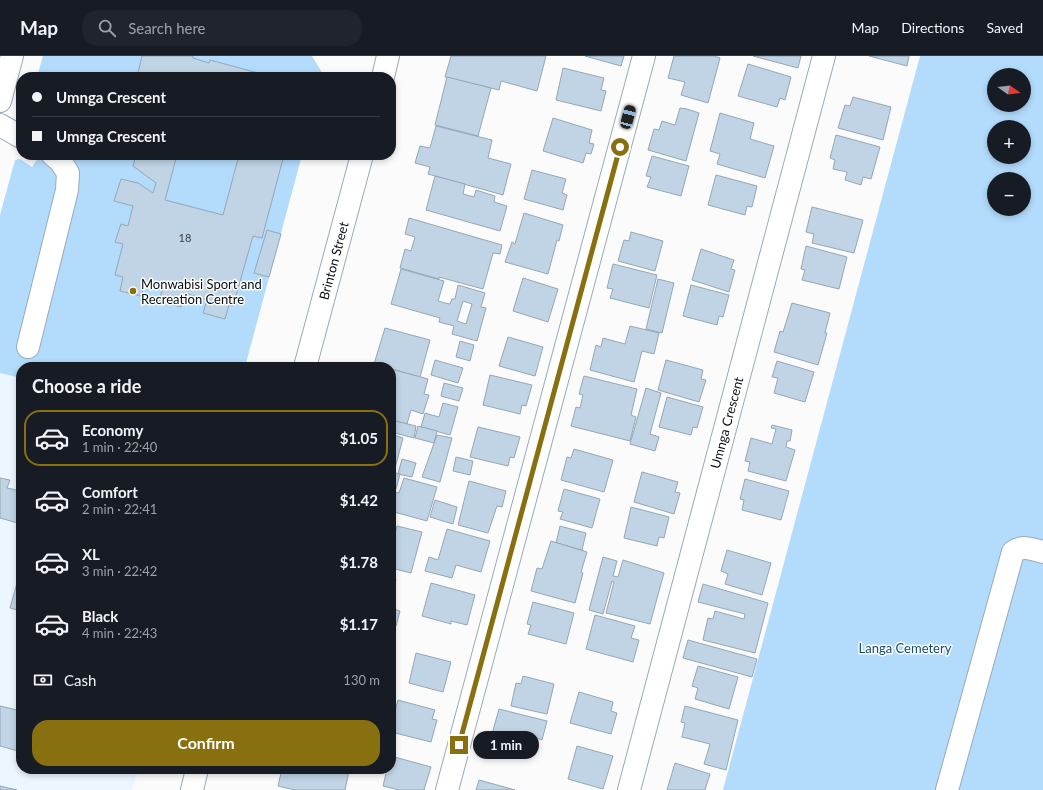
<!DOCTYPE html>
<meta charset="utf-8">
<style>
body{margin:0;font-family:Lato,sans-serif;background:#20242c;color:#f1f3f6;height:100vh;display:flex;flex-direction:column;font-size:15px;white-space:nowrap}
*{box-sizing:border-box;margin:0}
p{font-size:13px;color:#9ea1a6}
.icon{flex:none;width:22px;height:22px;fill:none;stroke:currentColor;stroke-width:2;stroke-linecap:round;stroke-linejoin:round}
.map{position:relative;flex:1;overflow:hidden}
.details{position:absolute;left:16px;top:306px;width:380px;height:412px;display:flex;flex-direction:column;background:#171b24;border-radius:16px;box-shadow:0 2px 6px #0003}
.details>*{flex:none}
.top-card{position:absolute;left:16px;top:16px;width:380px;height:88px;border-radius:16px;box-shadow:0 2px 6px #0003;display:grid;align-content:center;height:88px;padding:0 16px;background:#171b24}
.needle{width:26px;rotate:104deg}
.fabs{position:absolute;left:987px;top:12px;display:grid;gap:8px}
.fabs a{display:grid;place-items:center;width:44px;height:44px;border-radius:50%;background:#171b24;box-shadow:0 2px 6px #0003;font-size:20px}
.end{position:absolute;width:18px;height:18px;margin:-9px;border:5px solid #886f10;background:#fff;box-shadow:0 0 0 2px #fff}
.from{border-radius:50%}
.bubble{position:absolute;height:28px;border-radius:14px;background:#171b24;box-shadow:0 2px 6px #0003;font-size:13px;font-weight:700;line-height:28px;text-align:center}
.car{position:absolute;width:12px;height:24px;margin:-12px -6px;border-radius:5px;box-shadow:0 0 3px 1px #0007;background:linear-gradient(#222 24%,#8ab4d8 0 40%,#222 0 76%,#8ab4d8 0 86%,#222 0)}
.top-card b{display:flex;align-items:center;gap:14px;height:38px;font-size:15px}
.top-card b+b{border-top:1px solid #363941}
.top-card i{width:10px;height:10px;background:#f1f3f6}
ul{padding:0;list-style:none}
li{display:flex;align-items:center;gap:12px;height:56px;margin:0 8px 6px;padding:0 8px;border:2px solid transparent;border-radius:16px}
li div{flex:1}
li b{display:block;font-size:15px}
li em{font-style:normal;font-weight:700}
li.selected{border-color:#886f10}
li>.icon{width:36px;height:36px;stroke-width:1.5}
h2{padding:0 16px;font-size:18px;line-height:48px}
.pay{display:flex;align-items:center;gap:10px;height:44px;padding:0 16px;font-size:15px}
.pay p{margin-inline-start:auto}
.cta{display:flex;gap:8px;margin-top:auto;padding:8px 16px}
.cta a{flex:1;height:46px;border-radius:16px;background:#886f10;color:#fff;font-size:16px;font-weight:700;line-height:46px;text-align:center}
header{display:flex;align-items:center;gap:24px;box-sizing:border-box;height:56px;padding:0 20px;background:#171b24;border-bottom:1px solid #363941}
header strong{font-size:19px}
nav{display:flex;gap:22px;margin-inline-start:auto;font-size:14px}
.search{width:280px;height:36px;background:#20242c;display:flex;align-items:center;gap:10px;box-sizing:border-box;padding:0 14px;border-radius:16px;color:#9ea1a6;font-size:15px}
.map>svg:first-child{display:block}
.built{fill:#ebf6ff}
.green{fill:#b2dbfc;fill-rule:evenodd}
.building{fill:#c0d4e5;stroke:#93a7b7;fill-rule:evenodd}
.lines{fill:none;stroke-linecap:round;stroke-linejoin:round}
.minor-casing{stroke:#97abbb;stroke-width:24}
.minor{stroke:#fff;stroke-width:22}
.route{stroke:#886f10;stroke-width:5}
.poi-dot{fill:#886f10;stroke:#fff;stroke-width:1.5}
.labels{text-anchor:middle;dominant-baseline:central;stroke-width:3;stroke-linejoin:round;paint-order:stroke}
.number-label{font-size:11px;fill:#343e47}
.street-label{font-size:13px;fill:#060c12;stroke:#fff}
.poi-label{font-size:13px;fill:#060c12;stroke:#fff;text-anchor:start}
.park-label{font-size:13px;fill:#124b71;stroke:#fff}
</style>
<header>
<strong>Map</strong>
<div class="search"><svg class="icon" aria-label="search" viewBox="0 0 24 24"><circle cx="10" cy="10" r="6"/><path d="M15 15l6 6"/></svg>Search here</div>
<nav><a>Map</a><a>Directions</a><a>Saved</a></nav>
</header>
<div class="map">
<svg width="1043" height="734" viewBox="0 0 1043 734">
<rect width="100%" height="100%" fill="#fbfbfb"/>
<path class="built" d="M0 317 21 322V713H138L132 734H0Z"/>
<g class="green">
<path d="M43 0H312L323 18V21H37Z"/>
<path d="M920 0H1043V734H723ZM994 19H1024V49H994ZM994 71H1024V101H994ZM994 123H1024V153H994Z"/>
<path d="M40 99H302L245 311H21V322L0 317V159L15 104 20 103 32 111Z"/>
</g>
<g class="building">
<path d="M142 0H193V2L209 7 210 4 273 21H137Z"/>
<path d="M451 0H546L537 35 501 25 499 34 445 21Z"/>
<path d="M585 0H624L621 10Z"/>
<path d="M674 0H714L720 2 708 47 681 39 685 26 668 22Z"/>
<path d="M753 0H801L798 12Z"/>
<path d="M869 0H909L907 10Z"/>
<path d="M748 8 791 21 785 44 780 42 777 51 738 40Z"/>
<path d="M563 12 604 22 601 34 606 35 601 55 556 44Z"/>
<path d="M447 21 491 32 478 80 435 69Z"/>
<path d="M853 41 891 51 883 84 838 72 845 49 850 50Z"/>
<path d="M680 52 687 53 699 57 686 105 648 94 654 73 659 74 662 65 675 69Z"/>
<path d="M720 57 754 67 750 83 774 90 765 122 717 108 720 98 710 95Z"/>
<path d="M553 62 592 74 589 87 594 88 591 98 586 97 583 107 543 95Z"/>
<path d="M436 70 492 84 488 102 511 108 503 139 428 118 430 111 415 107 420 90 430 92Z"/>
<path d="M836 79 880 91 871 123 863 121 861 129 845 124 847 116 833 113 835 104 830 102Z"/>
<path d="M136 99H177L165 144 223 159 239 99H284L262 182 253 180 233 250 229 249 225 263 203 257 207 244 185 237 181 251 159 245 163 232 145 227 141 240 120 235 123 221 115 219 123 188 115 186 121 168 128 170 133 150 114 145 121 123 138 127 153 137 156 127 133 110Z"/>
<path d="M652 100 689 110 681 140 647 131 651 121 646 120Z"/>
<path d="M532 114 566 123 562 137 567 139 563 154 524 143Z"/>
<path d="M716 119 757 130 752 151 747 150 745 159 708 149Z"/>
<path d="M435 120 465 128 463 138 474 141 476 134 495 140 494 146 507 150 500 175 426 154Z"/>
<path d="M812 151 863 164 854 197 812 187 814 178 806 176Z"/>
<path d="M524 157 563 169 559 185 557 184 548 218 505 206 512 186 515 188Z"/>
<path d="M409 162 502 189 500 198 493 197 483 233 439 221V223L400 212 405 193 411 195 415 181 405 178Z"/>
<path d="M267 174 281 178 269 221 254 217Z"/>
<path d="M631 176 663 185 655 215 618 205 624 184 629 185Z"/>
<path d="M806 190 847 201 839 233 802 224 805 214 801 213Z"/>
<path d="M701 193 734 204 731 213 735 214 729 236 692 224Z"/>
<path d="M613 208 657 219 649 252 610 242 613 233 607 232Z"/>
<path d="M401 213 444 225 438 245 445 247 450 248 452 243H455L458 229 485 237 481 251 486 252 477 285 452 278 454 270 439 266 440 262 391 248ZM463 245 472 248 466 268 457 265Z"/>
<path d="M523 222 558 233 548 266 513 255Z"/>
<path d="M658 223 674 227 662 277 646 273Z"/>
<path d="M691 229 729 239 723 261 719 260 717 269 683 260Z"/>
<path d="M792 247 830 257 825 277H827L818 309 774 296 780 275 783 276Z"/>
<path d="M630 270 659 277 654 298 642 295 634 326 590 314 596 289 601 291 603 282 625 288Z"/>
<path d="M385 272 430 284 420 321 391 313V311H385L374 308Z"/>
<path d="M508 281 543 291 535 320 499 310Z"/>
<path d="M460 285 474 289 470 305 456 301Z"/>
<path d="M435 304 463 312 458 327 431 319Z"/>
<path d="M666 304 703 314 701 323 706 324 699 346 658 334Z"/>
<path d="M777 305 814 316 805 346 774 337 778 322 772 321Z"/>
<path d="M391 313 428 323 424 338 429 339 423 358 411 354 407 368 391 364Z"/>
<path d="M490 319 532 329 526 350 522 349 520 358 483 349Z"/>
<path d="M584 320 637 333 631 359 636 361 630 385 571 370 576 351 580 352 583 339 579 338Z"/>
<path d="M444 327 463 332 459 345 441 340Z"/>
<path d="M646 332 661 337 650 378 659 381 655 395 630 388Z"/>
<path d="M667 341 703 351 697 372 693 371 691 379 659 371Z"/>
<path d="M443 347 458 351 450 379 421 371 425 357 439 361Z"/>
<path d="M391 364 416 370 414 382 391 376Z"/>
<path d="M772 369 792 374 790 385H787L786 391 795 394 786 425 748 415 750 406 745 405 751 382 772 388 776 373 771 372Z"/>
<path d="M418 370 437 375 434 387 415 382Z"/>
<path d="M478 371 520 381 514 402 510 401 508 410 470 401Z"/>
<path d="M391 378 403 382 394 416H391Z"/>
<path d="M437 379 452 382 440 426 422 421Z"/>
<path d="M574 393 613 404 604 436 561 424 567 401 571 402Z"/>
<path d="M456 401 473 405 470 419 453 415Z"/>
<path d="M402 403 416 407 412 421 398 418Z"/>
<path d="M391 416 400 418 396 433 391 432Z"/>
<path d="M642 416 678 426 675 436 680 437 674 458 634 446Z"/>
<path d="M0 422 10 424 7 432 21 435V468L0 462Z"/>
<path d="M404 422 437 431 427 465 394 456 395 454 391 453V435L399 437Z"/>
<path d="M745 423 789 435 781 464 742 454 744 444 740 443Z"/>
<path d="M469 425 506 435 502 451 497 450 488 477 458 469Z"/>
<path d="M564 433 600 443 592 472 560 463 563 456 558 455Z"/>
<path d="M435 444 457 451 453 468 430 461Z"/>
<path d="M631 451 669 461 664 482 659 481 657 490 624 482Z"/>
<path d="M397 470 422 476 411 517 391 512V481H394Z"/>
<path d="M560 470 586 477 582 494 556 487Z"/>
<path d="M447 473 490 485 481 516 456 509 452 522 425 515 429 501 438 504Z"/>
<path d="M551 485 587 496 581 516 583 517 575 547 531 535 537 512 542 513Z"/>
<path d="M727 494 771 507 762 539 725 528 728 518 721 515Z"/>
<path d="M603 501 617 505 613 520 618 521 623 504 664 517 650 568 606 557 614 526 612 525 603 558 589 554Z"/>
<path d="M21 513V555L10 552Z"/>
<path d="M391 522 396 523 391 543Z"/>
<path d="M431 527 475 539 467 569 451 565V568L422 560Z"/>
<path d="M703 528 768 547 755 597 703 584 708 562 713 563 715 555 744 563 745 558 698 546Z"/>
<path d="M533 546 574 557 566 588 528 578 531 569 527 568Z"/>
<path d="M391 552 400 555 396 570 391 569Z"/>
<path d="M595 559 635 570 631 582 639 584 633 606 586 593Z"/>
<path d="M391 576V579L395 580 392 597H391Z"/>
<path d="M688 584 757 603 752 621 683 602Z"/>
<path d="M416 597 451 606 443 636 409 627Z"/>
<path d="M698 610 738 621 729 653 695 643 698 632 692 630Z"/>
<path d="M523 620 554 628 547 658 511 650 516 627 521 628Z"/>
<path d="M579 636 613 646 611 655 617 657 611 678 570 667Z"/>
<path d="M398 644 435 654 432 663 437 664 431 686 391 676V670Z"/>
<path d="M0 650 21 655V687L18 695 0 690Z"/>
<path d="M685 650 738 664 726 714 704 708 710 688 682 681 685 667 681 666Z"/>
<path d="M499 653 547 665 542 684 534 681 530 697 505 691 506 686 491 682Z"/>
<path d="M577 690 613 700 603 733 568 723Z"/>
<path d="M391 700 431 711 424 734H399L383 730 387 713H391Z"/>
<path d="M675 707 710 718 705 734H667Z"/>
<path d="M282 713H342L349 715 345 734H295L278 730Z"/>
<path d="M479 724 515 734H476Z"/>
<path d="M0 730 17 734H0Z"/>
</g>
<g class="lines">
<g class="minor-casing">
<g id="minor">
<path d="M383 21 388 0"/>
<path d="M0 45 12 0"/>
<path d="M0 69 21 81"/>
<path d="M28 291 67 134 68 117 61 106 53 99"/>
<path id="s1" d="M305 311 362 99"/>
<path d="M192 734 197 713"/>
<path d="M447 734 644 0"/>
<path id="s2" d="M629 734 824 0"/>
<path d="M947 734 1013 496C1022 489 1032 493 1043 496"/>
</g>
</g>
<use href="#minor" class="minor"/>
</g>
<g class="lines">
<path class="route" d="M459 689 620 91"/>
</g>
<circle class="poi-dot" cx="133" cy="235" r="4"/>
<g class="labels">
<g class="number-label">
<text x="185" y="181">18</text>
</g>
<g class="street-label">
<text stroke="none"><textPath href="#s1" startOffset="110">Brinton Street</textPath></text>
<text stroke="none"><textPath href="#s2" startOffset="380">Umnga Crescent</textPath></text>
</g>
<g class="poi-label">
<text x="141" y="228">Monwabisi Sport and<tspan x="141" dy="15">Recreation Centre</tspan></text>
</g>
<g class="park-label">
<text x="905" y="592">Langa Cemetery</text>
</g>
</g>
</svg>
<div class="fabs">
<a><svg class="needle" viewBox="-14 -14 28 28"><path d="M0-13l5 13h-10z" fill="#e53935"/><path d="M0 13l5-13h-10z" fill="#9ea1a6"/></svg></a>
<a>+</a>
<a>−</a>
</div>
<i class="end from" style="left:620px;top:91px"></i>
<i class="end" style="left:459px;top:689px"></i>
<div class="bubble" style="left:473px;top:675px;width:66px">1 min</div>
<i class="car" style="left:628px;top:61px;rotate:15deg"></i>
<div class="top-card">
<b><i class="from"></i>Umnga Crescent</b>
<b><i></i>Umnga Crescent</b>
</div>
<section class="details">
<h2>Choose a ride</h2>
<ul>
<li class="selected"><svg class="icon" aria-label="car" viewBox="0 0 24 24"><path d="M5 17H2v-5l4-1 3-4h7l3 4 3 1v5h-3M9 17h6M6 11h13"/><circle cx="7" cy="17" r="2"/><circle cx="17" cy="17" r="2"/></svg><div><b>Economy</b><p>1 min · 22:40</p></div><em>$1.05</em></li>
<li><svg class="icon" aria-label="car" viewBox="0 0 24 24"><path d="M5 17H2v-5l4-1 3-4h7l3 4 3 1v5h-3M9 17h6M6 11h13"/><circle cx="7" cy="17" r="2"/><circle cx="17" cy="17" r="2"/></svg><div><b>Comfort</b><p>2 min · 22:41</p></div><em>$1.42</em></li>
<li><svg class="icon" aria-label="car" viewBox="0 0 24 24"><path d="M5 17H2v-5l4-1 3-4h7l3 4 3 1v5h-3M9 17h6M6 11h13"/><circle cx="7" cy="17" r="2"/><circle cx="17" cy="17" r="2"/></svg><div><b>XL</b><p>3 min · 22:42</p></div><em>$1.78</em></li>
<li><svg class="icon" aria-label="car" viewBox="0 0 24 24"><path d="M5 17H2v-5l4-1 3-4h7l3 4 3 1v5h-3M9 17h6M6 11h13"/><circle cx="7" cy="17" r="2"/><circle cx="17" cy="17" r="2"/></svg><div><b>Black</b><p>4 min · 22:43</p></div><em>$1.17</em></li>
</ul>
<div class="pay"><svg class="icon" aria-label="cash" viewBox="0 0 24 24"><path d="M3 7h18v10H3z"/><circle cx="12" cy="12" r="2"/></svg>Cash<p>130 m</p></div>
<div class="cta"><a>Confirm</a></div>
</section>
</div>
